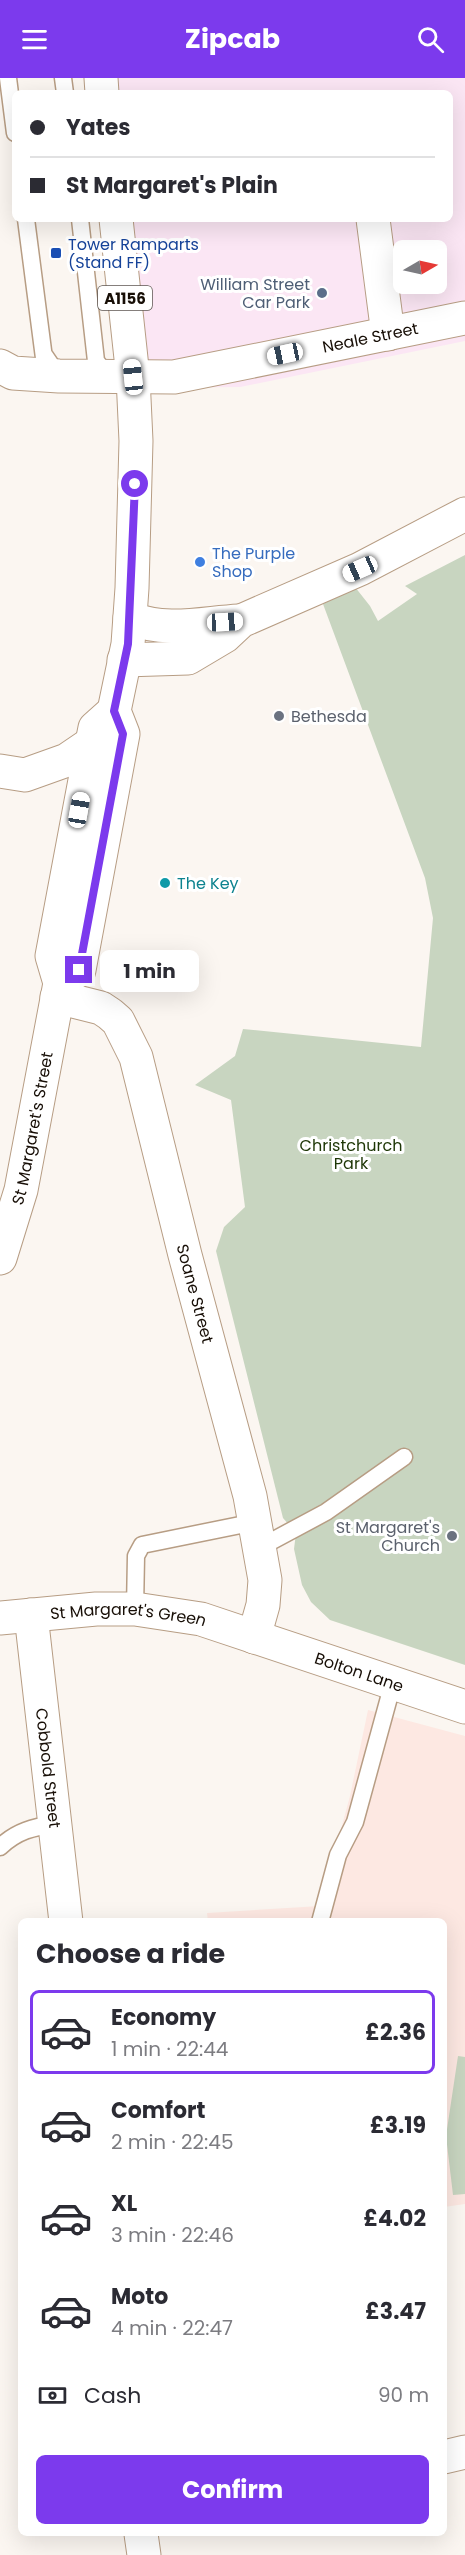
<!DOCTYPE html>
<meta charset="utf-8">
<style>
body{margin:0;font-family:Poppins,sans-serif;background:#f2f2f3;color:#2b2b33;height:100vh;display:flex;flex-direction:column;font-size:22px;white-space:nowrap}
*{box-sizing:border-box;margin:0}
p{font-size:20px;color:#7c7c81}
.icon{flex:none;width:33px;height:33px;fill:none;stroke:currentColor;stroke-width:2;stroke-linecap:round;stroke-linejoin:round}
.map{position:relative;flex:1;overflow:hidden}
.panel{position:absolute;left:18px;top:1840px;width:429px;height:618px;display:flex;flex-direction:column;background:#fff;border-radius:9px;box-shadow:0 6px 24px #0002}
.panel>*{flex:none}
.guide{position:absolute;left:12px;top:12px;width:441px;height:132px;border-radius:9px;box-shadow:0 6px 24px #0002;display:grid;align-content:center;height:132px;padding:0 18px;background:#fff}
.needle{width:39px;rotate:81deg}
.buttons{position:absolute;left:393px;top:162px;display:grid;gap:12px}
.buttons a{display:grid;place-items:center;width:54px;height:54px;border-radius:9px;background:#fff;box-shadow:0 6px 24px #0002;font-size:30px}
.end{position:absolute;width:27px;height:27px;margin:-14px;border:8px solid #7c3aed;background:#fff;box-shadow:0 0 0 3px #fff}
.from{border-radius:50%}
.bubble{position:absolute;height:42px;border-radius:9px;background:#fff;box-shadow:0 6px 24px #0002;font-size:20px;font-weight:700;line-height:42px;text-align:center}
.car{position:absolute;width:18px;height:36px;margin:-18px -9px;border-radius:8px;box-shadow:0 0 4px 2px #0007;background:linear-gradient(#fff 24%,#345 0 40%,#fff 0 76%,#345 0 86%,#fff 0)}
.guide b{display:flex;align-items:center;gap:21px;height:57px;font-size:22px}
.guide b+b{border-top:2px solid #e1e1e2}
.guide i{width:15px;height:15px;background:#2b2b33}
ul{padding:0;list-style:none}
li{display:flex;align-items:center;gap:18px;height:84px;margin:0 12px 9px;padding:0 6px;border:3px solid transparent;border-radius:9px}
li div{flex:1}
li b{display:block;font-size:22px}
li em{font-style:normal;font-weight:700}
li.current{border-color:#7c3aed}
li>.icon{width:54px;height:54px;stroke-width:1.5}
h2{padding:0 18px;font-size:27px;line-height:72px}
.pay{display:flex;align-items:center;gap:15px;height:66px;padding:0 18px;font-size:22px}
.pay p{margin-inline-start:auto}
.primary-button{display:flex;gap:12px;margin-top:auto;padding:12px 18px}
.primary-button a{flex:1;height:69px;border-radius:9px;background:#7c3aed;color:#fff;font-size:24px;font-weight:700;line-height:69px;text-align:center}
header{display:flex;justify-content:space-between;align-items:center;height:78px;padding:0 18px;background:#7c3aed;color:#fff;font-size:27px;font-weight:700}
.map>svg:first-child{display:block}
.commercial{fill:#fbe6f4;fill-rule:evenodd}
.education{fill:#fde8e2}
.green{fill:#c8d5c0}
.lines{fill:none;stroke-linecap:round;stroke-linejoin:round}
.lane-casing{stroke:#b79d84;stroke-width:19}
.street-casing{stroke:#b79d84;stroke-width:35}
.secondary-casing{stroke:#b79d84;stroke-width:35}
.primary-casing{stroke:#b79d84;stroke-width:35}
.lane{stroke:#fff;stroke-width:16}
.street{stroke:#fff;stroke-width:33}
.secondary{stroke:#fff;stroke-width:33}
.primary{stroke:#fff;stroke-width:33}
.route{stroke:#7c3aed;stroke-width:8}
.transit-dot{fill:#1a4fb4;stroke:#fff;stroke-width:2}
.service-dot{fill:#5c6f8a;stroke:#fff;stroke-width:2}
.shop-dot{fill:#3f7fe0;stroke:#fff;stroke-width:2}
.worship-dot{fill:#6b7280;stroke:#fff;stroke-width:2}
.culture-dot{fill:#0f9aa8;stroke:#fff;stroke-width:2}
.labels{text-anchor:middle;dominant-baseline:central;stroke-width:6;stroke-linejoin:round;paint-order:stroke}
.shield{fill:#fff;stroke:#5d5651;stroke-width:1.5}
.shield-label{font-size:15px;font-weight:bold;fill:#170e06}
.transit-label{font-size:16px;fill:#164399;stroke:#fff;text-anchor:start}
.service-label{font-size:16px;fill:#4e5e75;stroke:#fff;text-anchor:end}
.street-label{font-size:16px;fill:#170e06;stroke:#fff}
.shop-label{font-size:16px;fill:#366cbe;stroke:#fff;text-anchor:start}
.worship-label{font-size:16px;fill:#5b616d;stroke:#fff;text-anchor:start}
.culture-label{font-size:16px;fill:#0d838f;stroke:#fff;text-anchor:start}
.park-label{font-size:16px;fill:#1d3605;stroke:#fff}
</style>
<header><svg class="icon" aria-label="menu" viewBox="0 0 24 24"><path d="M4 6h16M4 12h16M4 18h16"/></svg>Zipcab<svg class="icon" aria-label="search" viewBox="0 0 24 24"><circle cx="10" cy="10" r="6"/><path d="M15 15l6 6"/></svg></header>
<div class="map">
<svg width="465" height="2477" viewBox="0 0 465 2477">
<rect width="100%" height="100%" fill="#fbf6f1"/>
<path class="commercial" d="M111 0H465V263L240 309 154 310 142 303 126 141H450V15H113ZM404 172H436V206H404Z"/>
<path class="education" d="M368 1632 465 1658V2126L444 2129V1844H208L207 1835 320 1828 350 1718Z"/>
<g class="green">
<path d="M465 477V1587L330 1542 311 1524 302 1507 294 1471 296 1455 283 1440 216 1173 224 1149 245 1129 231 1022 195 1007 235 978 243 951 421 969 433 840 425 800 323 526 355 509 370 528 378 543 417 516 405 508Z"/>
<path d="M458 1978 465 1979V2116L453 2117 446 2058Z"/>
</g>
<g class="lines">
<g class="lane-casing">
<g id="lane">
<path d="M8 0 15 55"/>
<path d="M63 0 65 15"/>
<path d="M26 141 44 280 45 278 58 297"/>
<path d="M80 141 96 283 107 297"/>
<path d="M259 1470 326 1434 404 1379"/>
<path d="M135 1531 136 1478 142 1467 255 1444"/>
<path d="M0 1769C17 1753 33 1749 56 1746"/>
<path d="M320 1844 338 1777 355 1744 393 1605"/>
</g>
</g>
<g class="street-casing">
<g id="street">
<path d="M373 141 388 256"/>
<path id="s1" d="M0 288 13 295 59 298 174 299 465 240"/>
<path d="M0 693 25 697 67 682 92 665"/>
<path id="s2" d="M31 1537 66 1844"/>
<path d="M444 2379 465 2374"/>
<path d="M141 2456 144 2477"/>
</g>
</g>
<g class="secondary-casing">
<g id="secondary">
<path d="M130 540C167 555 202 545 239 543"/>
<path d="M124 582 188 580 225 558 241 543 360 491 465 436"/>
<path id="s3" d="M57 919 101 930 110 936 118 943 136 979 185 1177 250 1418 265 1502 263 1527 254 1559"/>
<path id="s4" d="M0 1540 96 1531H135L201 1541 465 1629"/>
</g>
</g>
<g class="primary-casing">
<g id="primary">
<path d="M101 0 102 15"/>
<path d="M60 905 79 892 123 656 114 633 128 566 132 510 136 363 133 299 116 141"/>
<path id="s5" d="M0 1180 21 1112 60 905 52 878 92 665 95 650 114 633"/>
</g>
</g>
<use href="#lane" class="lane"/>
<use href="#street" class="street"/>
<use href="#secondary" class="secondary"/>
<use href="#primary" class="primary"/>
</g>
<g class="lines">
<path class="route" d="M79 892 123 656 114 633 128 566 135 406"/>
</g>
<rect class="transit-dot" x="50" y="169" width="12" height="12" rx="3"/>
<circle class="service-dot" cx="322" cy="215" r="6"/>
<circle class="shop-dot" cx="200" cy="484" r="6"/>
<g class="worship-dot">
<circle cx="279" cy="638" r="6"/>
<circle cx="452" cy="1458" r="6"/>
</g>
<circle class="culture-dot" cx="165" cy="805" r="6"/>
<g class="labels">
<rect class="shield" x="98" y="208" width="54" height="24" rx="4.5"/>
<g class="shield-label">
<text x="125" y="220">A1156</text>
</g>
<g class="transit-label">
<text x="68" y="166">Tower Ramparts<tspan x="68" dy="18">(Stand FF)</tspan></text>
</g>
<g class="service-label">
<text x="310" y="206">William Street<tspan x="310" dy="18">Car Park</tspan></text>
</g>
<g class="street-label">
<text stroke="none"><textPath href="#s1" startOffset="376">Neale Street</textPath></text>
<text stroke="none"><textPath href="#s5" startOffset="134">St Margaret's Street</textPath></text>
<text stroke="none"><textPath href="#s3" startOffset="351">Soane Street</textPath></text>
<text stroke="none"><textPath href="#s4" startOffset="129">St Margaret's Green</textPath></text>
<text stroke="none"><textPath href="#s4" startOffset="369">Bolton Lane</textPath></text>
<text stroke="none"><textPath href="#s2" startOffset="154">Cobbold Street</textPath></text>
</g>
<g class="shop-label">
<text x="212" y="475">The Purple<tspan x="212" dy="18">Shop</tspan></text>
</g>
<g class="worship-label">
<text x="291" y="638">Bethesda</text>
<text x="440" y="1449" text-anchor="end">St Margaret's<tspan x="440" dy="18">Church</tspan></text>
</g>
<g class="culture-label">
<text x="177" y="805">The Key</text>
</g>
<g class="park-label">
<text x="351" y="1067">Christchurch<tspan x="351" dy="18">Park</tspan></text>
</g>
</g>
</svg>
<div class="buttons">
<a><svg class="needle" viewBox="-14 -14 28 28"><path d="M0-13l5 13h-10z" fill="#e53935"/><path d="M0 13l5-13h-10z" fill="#7c7c81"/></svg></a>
</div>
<i class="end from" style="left:135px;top:406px"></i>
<i class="end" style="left:79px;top:892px"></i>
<div class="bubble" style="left:100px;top:872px;width:99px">1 min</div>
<i class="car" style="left:285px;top:276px;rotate:258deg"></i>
<i class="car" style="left:133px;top:299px;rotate:354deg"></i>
<i class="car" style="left:360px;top:491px;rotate:246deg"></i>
<i class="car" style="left:225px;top:544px;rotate:87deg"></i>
<i class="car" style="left:79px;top:732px;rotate:10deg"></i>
<div class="guide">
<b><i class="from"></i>Yates</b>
<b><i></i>St Margaret's Plain</b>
</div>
<section class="panel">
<h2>Choose a ride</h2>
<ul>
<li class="current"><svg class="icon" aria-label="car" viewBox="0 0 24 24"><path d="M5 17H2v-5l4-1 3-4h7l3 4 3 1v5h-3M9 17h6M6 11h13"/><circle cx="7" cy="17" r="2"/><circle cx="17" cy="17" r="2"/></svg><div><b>Economy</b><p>1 min · 22:44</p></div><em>£2.36</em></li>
<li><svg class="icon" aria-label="car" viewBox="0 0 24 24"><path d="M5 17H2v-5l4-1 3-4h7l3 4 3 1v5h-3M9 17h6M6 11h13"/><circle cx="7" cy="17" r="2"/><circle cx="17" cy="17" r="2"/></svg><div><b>Comfort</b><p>2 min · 22:45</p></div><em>£3.19</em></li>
<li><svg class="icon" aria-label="car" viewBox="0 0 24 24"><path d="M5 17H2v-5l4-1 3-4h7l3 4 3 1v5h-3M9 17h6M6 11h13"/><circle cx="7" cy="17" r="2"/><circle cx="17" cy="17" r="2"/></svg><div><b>XL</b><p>3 min · 22:46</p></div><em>£4.02</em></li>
<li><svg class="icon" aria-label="car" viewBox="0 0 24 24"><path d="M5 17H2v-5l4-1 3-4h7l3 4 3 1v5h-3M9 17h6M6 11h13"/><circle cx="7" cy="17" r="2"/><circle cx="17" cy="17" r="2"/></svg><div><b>Moto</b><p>4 min · 22:47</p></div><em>£3.47</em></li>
</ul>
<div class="pay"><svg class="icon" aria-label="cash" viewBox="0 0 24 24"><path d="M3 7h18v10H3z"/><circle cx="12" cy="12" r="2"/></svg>Cash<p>90 m</p></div>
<div class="primary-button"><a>Confirm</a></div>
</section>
</div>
